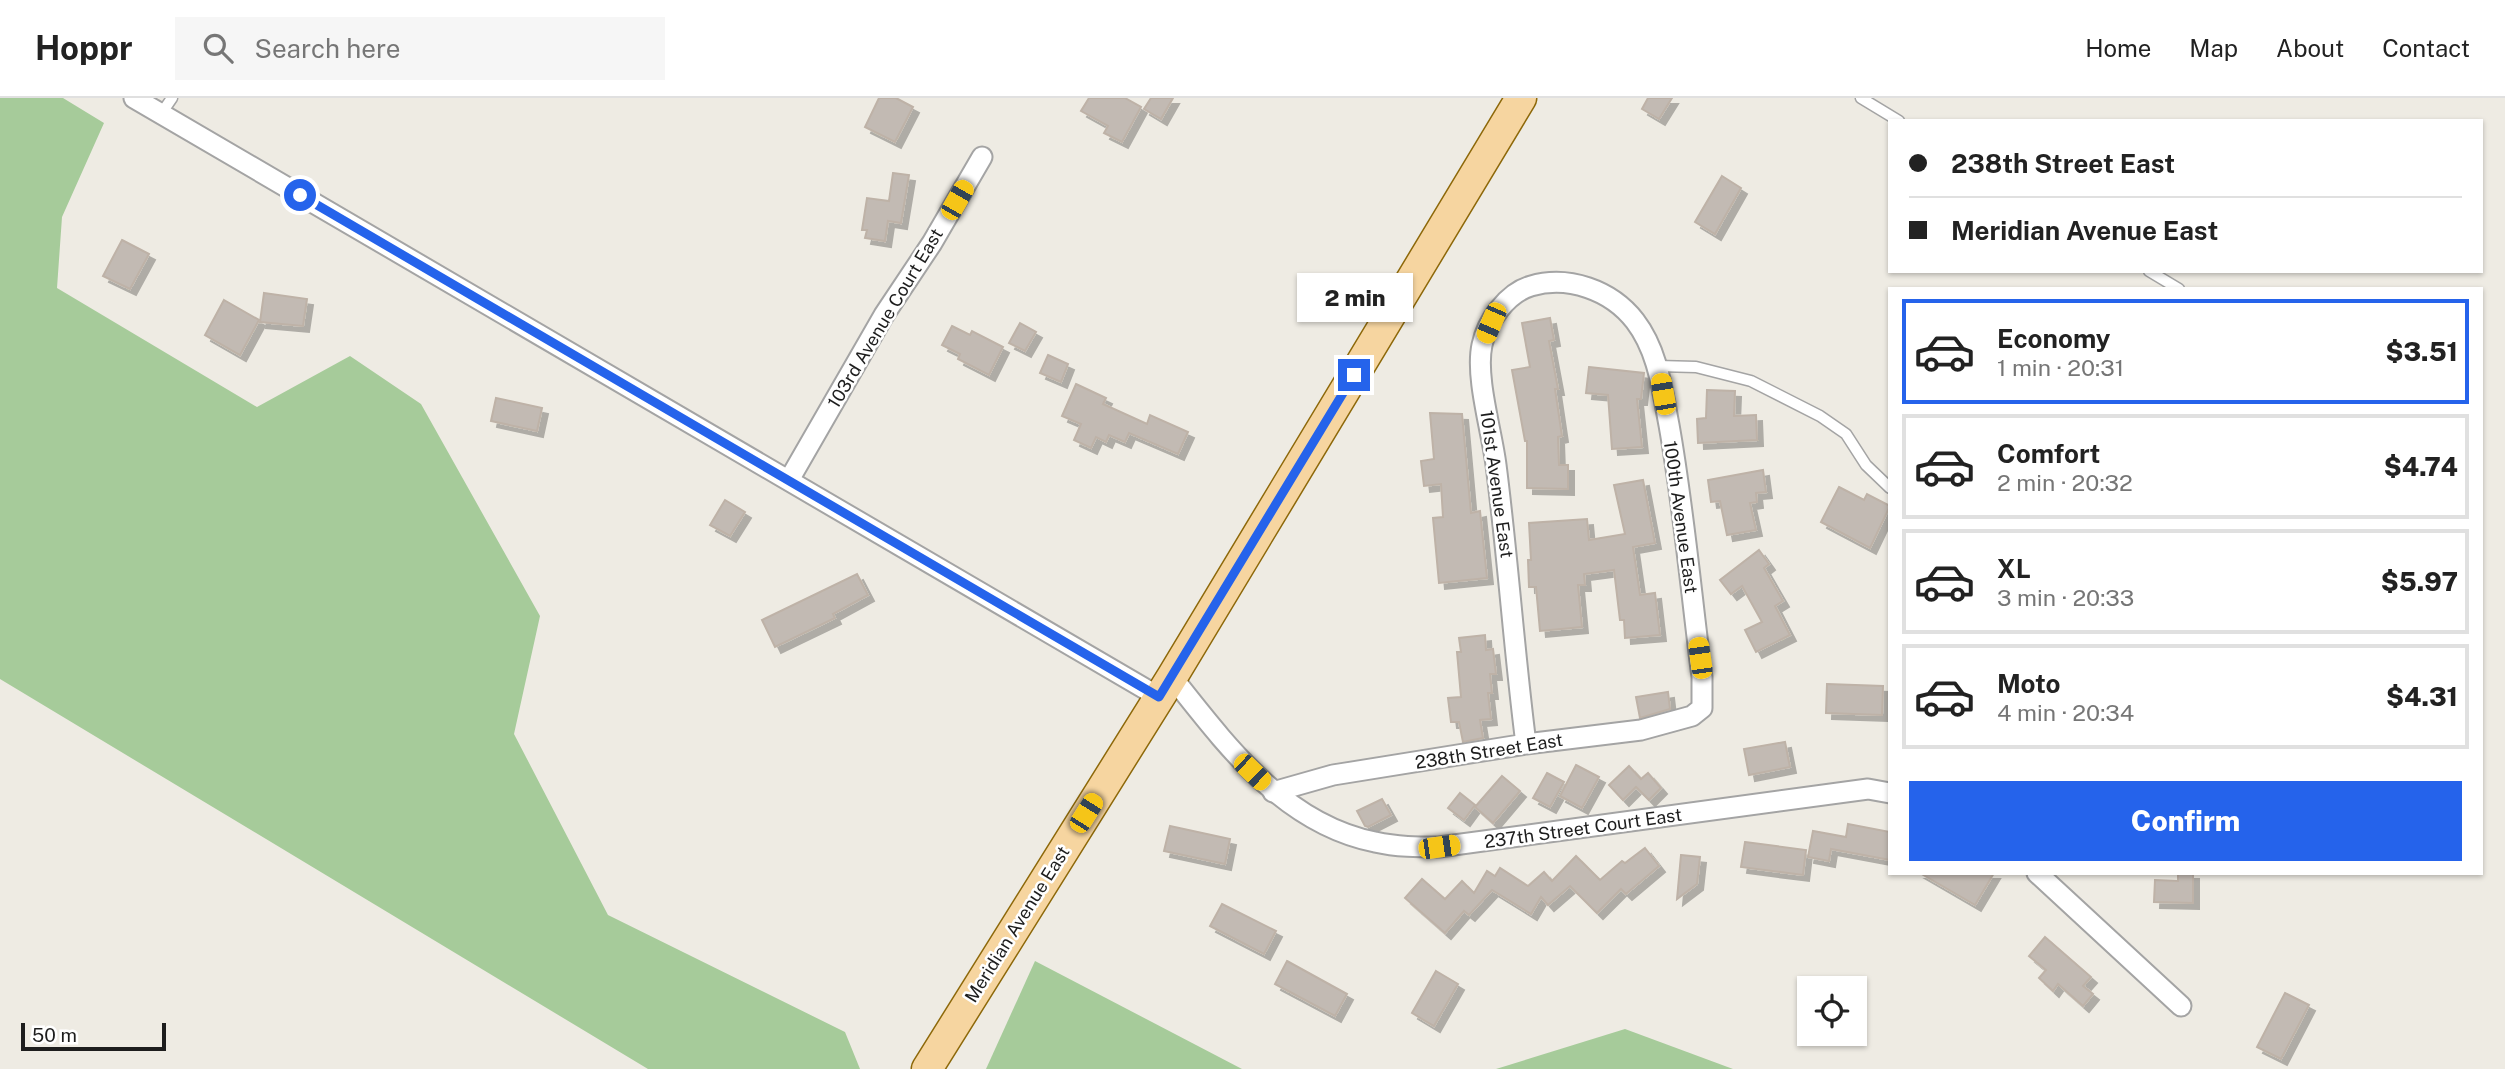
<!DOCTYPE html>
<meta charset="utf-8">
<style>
body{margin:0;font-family:"Public Sans",sans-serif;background:#f6f6f6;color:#222;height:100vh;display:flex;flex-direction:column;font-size:26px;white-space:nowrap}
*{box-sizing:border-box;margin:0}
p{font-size:23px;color:#767676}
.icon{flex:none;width:38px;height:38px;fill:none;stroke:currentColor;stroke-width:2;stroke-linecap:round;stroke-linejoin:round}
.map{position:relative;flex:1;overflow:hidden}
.drawer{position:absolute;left:1888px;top:189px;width:595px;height:588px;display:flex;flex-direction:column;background:#fff;border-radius:0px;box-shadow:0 2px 5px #0004}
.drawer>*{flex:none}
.hud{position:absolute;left:1888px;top:21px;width:595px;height:154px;border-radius:0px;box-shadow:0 2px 5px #0004;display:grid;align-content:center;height:154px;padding:0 21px;background:#fff}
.buttons{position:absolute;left:1797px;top:878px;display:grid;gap:14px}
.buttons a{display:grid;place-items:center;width:70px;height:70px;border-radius:0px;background:#fff;box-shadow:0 2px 5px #0004;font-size:35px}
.scale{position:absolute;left:21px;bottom:18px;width:145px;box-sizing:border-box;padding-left:7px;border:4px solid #1d1d1d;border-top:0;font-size:19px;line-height:24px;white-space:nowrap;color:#1d1d1d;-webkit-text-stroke:5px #fff;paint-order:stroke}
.end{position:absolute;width:32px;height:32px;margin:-16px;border:9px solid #2563eb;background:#fff;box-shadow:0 0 0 4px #fff}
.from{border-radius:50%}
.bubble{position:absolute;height:49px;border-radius:0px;background:#fff;box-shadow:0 2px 5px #0004;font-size:23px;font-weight:800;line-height:49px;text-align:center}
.car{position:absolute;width:21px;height:42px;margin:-21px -10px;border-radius:9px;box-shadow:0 0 5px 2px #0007;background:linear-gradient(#f5c518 24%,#345 0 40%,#f5c518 0 76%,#345 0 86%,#f5c518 0)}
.hud b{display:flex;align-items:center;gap:24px;height:66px;font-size:26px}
.hud b+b{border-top:2px solid #e0e0e0}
.hud i{width:18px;height:18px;background:#222}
ul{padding:12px 0 0;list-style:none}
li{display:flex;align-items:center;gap:21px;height:105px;margin:0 14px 10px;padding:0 7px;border:4px solid #e0e0e0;border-radius:0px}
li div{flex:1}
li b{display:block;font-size:26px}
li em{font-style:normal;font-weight:800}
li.current{border-color:#2563eb}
li>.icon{width:63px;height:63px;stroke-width:1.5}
.action{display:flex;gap:14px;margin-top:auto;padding:14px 21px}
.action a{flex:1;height:80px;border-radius:0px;background:#2563eb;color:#fff;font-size:28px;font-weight:800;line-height:80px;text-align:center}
header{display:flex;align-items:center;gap:42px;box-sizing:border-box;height:98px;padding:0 35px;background:#fff;border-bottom:2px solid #e0e0e0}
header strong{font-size:33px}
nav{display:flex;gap:38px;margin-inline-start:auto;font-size:24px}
.search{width:490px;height:63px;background:#f6f6f6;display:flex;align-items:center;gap:18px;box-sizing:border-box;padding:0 24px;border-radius:0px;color:#767676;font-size:26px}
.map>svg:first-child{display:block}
.forest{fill:#a6cb9a}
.building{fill:#c2bab3;stroke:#beb2a7;stroke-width:2;filter:url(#shadow)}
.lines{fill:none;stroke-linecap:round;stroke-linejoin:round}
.lane-casing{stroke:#a4a4a4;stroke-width:13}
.street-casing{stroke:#a4a4a4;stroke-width:23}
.primary-casing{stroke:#8d6809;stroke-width:33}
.lane{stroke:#fff;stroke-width:10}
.street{stroke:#fff;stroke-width:19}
.primary{stroke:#f6d5a0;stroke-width:30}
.route{stroke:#2563eb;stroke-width:9}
.labels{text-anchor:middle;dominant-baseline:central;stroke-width:5;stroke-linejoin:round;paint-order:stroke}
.street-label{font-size:18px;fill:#1d1d1d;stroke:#fff}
</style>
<header>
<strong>Hoppr</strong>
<div class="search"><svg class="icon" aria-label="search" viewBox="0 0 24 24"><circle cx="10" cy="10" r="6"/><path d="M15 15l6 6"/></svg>Search here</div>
<nav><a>Home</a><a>Map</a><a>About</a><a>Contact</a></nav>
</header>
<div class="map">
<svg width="2505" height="971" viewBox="0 0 2505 971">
<defs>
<filter id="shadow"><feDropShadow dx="6" dy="6" stdDeviation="0" flood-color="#0004"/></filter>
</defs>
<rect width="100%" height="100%" fill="#eeebe3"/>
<g class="forest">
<path d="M0 0H63L104 25 62 119 57 190 257 309 350 258 421 306 540 518 514 636 608 817 845 934 860 971H648L0 581Z"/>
<path d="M1035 863 1242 971H986Z"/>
<path d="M1625 931 1733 971H1496Z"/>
</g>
<g class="building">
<path d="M879 0H896L913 9 895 44 865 29Z"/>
<path d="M1089 0H1125L1141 9 1122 44 1104 35 1108 28 1081 13Z"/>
<path d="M1151 0H1173L1161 21 1144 11Z"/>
<path d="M1648 0H1672L1659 21 1642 11Z"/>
<path d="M893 75 909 77 901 125 888 123 885 143 865 140 867 132H862L867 100 889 103Z"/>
<path d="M1722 78 1741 90 1715 136 1695 124Z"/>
<path d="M122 142 149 156 130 191 103 178Z"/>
<path d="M264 195 307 201 303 228 260 224Z"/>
<path d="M224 202 259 222 240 257 205 237Z"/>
<path d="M1550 220 1554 242 1549 243 1558 291H1555L1562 338 1558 339 1559 367H1568V391L1527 390V343H1525L1512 272 1530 269 1522 225Z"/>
<path d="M1020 225 1036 234 1025 253 1009 245Z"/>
<path d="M952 228 970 237 972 233 1003 249 989 277 958 261 960 256 942 247Z"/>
<path d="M1048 257 1068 266 1061 284 1040 275Z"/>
<path d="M1589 269 1644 275 1641 301H1637L1642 349 1612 351 1608 297 1586 295Z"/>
<path d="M1076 286 1106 300 1103 306 1147 326 1150 317 1188 334 1178 356 1129 335 1125 344 1109 337 1106 344 1096 339 1091 350 1074 342 1081 326 1062 318Z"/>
<path d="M1707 292 1735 293 1734 318 1756 317 1757 342 1698 345 1697 321 1706 320Z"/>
<path d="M496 300 542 310 537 333 491 323Z"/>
<path d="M1430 315 1462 316 1471 415 1480 413 1487 480 1439 485 1433 420 1443 419 1441 386 1424 388 1421 363 1434 361Z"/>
<path d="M1763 372 1766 394 1756 395 1757 404 1750 405 1756 432 1727 437 1720 403 1711 404 1708 382Z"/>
<path d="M1643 382 1655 445 1633 449 1640 497 1655 495 1660 537 1625 540 1624 522H1620L1614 472 1584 476 1585 487H1578L1582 529 1540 533 1536 489H1529L1528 462H1531L1529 425 1587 421 1589 442 1625 436 1614 387Z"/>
<path d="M1839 389 1864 402 1867 396 1890 408 1870 450 1821 424Z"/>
<path d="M725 402 745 414 730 438 710 427Z"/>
<path d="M1759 452 1769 466 1764 470 1783 503 1775 508 1790 537 1756 554 1745 532 1762 524 1742 488 1731 496 1720 482Z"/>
<path d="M857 476 868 497 833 516 835 520 775 549 762 522Z"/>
<path d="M1485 537 1486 552 1493 551 1496 576H1490L1492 595H1488L1491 621 1480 622 1483 640 1463 644 1459 624H1451L1448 600 1461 599 1457 554H1461L1459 540Z"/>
<path d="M1827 586 1883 588 1882 617 1826 615Z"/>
<path d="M1668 594 1670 611 1640 620 1636 599Z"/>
<path d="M1785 644 1790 669 1749 677 1744 651Z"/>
<path d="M1576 667 1599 679 1582 710 1560 698Z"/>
<path d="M1629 668 1641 681 1648 675 1661 690 1649 702 1636 689 1623 702 1609 687Z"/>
<path d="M1547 675 1564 684 1550 709 1533 700Z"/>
<path d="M1502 678 1520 693 1493 725 1475 709Z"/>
<path d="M1460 695 1475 707 1464 722 1448 710Z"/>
<path d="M1382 701 1391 717 1368 729 1365 728 1357 713Z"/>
<path d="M1848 726 1890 734V762L1831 751 1829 763 1808 759 1813 733 1846 739Z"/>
<path d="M1170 728 1230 741 1225 766 1164 753Z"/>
<path d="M1745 744 1806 752 1803 777 1741 769Z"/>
<path d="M1645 750 1659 768 1626 796 1621 791 1597 815 1570 788 1548 807 1541 799 1531 816 1492 792 1469 817 1464 813 1445 835 1405 800 1422 781 1445 801 1462 783 1474 795 1487 773 1495 778 1500 770 1528 788 1544 774 1552 783 1576 758 1600 782 1622 763 1625 765Z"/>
<path d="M1681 757 1700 759 1697 786 1677 801Z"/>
<path d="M1920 775H1994L1975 807Z"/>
<path d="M2178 775H2193V805L2154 804 2155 782 2178 783Z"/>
<path d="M1222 806 1276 833 1264 856 1210 828Z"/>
<path d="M2045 839 2091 879 2083 888 2093 896 2083 908 2058 886 2053 893 2039 880 2046 872 2029 858Z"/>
<path d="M1287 863 1347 896 1335 918 1275 886Z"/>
<path d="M1436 873 1458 886 1434 928 1412 915Z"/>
<path d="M2285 895 2309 907 2281 961 2257 949Z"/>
</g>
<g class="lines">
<g class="lane-casing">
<g id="lane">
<path d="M1861 0 1899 23"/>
<path d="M161 16 172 0"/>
<path d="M2149 173 2179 191"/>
<path d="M1658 268 1696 269 1751 283 1820 318 1846 336 1866 367 1890 390"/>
</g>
</g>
<g class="street-casing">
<g id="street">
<path d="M134 0 1159 599"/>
<path d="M789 382 884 217 932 145 982 59"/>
<path d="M1172 579C1226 647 1284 726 1375 744 1397 749 1418 749 1439 749L1868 691 1890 695"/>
<path d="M1273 694 1333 677 1526 646 1641 632 1692 618 1702 610V579C1691 495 1684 411 1669 327 1662 291 1658 253 1635 223 1611 192 1568 177 1531 188 1507 195 1487 223 1482 247 1475 279 1492 334 1496 367 1508 460 1514 553 1526 646"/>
<path d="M2037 775 2181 908"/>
</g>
</g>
<g class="primary-casing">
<path id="primary" d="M927 971 1172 579 1521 0"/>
</g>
<use href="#lane" class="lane"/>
<use href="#street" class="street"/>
<use href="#primary" class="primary"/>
</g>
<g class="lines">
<path class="route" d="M300 97 1159 599 1354 277"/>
</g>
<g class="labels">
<g class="street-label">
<text transform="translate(885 220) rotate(-59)">103rd Avenue Court East</text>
<text transform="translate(1497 386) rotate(82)">101st Avenue East</text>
<text transform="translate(1681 419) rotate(82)">100th Avenue East</text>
<text transform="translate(1489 653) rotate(-9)">238th Street East</text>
<text transform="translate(1583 730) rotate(-8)">237th Street Court East</text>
<text transform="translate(1017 826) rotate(-58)">Meridian Avenue East</text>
</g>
</g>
</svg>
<div class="buttons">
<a><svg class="icon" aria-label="locate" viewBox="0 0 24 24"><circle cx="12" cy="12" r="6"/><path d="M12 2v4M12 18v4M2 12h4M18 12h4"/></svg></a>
</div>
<div class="scale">50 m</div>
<i class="end from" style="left:300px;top:97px"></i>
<i class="end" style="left:1354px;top:277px"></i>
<div class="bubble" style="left:1297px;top:175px;width:116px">2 min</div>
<i class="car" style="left:957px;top:102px;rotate:30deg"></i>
<i class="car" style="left:1491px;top:225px;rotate:203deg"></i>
<i class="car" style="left:1663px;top:296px;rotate:350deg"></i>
<i class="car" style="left:1700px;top:560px;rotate:352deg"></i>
<i class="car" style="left:1252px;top:674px;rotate:134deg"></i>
<i class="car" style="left:1086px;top:715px;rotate:32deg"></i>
<i class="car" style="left:1439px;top:749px;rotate:82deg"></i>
<div class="hud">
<b><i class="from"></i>238th Street East</b>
<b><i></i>Meridian Avenue East</b>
</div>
<section class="drawer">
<ul>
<li class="current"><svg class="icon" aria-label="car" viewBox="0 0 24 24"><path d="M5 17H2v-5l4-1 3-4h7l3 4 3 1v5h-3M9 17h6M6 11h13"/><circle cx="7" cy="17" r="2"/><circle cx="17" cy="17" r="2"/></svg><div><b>Economy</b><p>1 min · 20:31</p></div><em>$3.51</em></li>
<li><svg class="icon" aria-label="car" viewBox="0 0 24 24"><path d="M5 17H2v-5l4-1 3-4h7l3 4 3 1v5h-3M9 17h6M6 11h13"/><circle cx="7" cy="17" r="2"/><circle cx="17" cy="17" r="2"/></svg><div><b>Comfort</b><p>2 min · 20:32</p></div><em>$4.74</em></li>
<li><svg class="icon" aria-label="car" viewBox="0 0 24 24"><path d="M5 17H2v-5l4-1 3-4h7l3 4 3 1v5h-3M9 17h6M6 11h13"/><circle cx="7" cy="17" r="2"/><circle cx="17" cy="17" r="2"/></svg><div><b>XL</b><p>3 min · 20:33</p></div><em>$5.97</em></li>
<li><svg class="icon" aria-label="car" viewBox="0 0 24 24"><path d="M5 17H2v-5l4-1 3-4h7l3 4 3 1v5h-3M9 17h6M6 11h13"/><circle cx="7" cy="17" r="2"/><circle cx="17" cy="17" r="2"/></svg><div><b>Moto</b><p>4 min · 20:34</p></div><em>$4.31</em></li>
</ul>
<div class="action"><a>Confirm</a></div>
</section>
</div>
